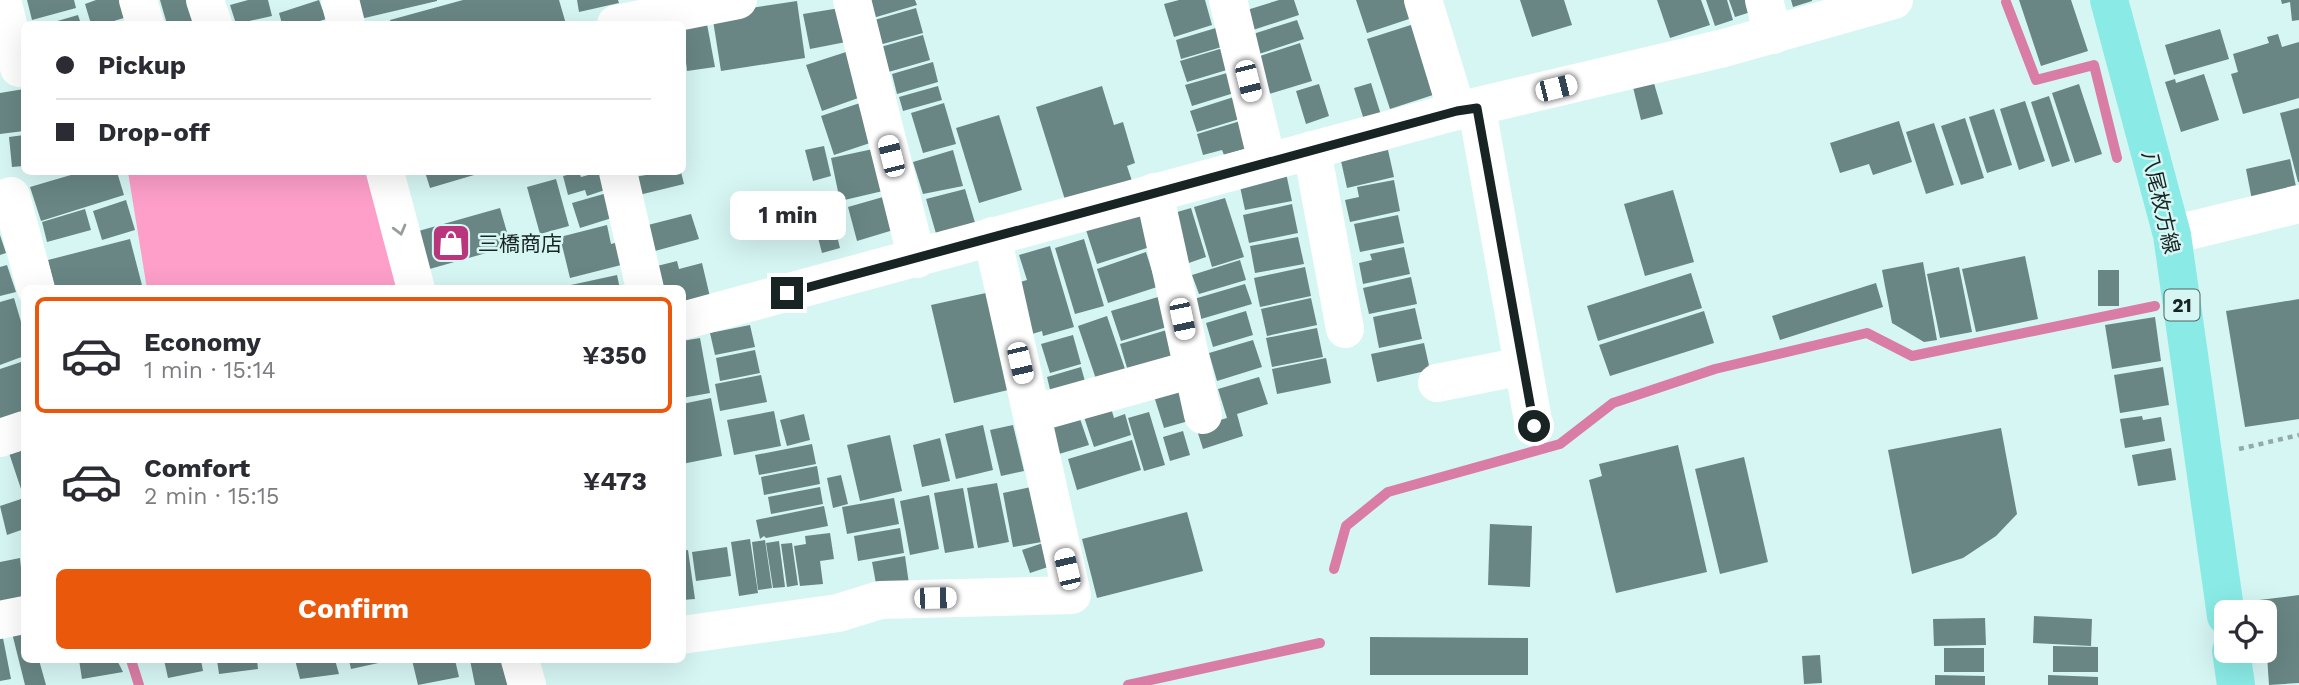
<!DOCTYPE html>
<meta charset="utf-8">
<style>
body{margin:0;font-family:"Work Sans","Noto Sans JP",sans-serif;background:#f7f7f7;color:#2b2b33;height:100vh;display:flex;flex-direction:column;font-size:26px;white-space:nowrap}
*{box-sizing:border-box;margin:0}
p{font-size:23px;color:#7c7c81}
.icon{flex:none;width:38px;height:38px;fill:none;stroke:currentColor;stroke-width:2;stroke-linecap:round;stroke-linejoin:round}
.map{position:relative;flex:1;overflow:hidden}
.drawer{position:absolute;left:21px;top:285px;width:665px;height:378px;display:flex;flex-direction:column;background:#fff;border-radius:10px;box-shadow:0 7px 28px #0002}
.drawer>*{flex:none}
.guide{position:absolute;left:21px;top:21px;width:665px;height:154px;border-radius:10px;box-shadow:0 7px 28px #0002;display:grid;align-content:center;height:154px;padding:0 35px;background:#fff}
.fabs{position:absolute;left:2214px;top:600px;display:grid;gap:14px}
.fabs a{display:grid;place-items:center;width:63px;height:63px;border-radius:10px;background:#fff;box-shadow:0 7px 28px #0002;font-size:35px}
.end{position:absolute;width:32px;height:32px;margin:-16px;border:9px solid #182323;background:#fff;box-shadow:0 0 0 4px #fff}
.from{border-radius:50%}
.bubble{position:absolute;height:49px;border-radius:10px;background:#fff;box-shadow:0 7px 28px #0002;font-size:23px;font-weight:700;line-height:49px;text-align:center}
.car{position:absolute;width:21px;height:42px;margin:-21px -10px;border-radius:9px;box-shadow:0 0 5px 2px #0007;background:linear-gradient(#fff 24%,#345 0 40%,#fff 0 76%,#345 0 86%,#fff 0)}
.guide b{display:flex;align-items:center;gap:24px;height:66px;font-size:26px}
.guide b+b{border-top:2px solid #e1e1e2}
.guide i{width:18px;height:18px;background:#2b2b33}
ul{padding:12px 0 0;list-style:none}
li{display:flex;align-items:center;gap:21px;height:116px;margin:0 14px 10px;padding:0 21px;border:4px solid transparent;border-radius:10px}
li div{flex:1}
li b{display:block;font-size:26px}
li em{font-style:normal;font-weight:700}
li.current{border-color:#ea580c}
li>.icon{width:63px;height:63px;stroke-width:1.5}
.primary-button{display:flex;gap:14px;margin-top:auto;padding:14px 35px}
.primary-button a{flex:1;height:80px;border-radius:10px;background:#ea580c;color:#fff;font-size:28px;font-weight:700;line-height:80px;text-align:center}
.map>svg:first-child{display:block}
.green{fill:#fd9fc9}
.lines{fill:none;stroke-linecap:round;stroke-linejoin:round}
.stream{stroke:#d97da7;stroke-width:10}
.building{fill:#698684}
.path{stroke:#92aaa8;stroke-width:4.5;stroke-dasharray:5 5;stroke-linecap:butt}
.minor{stroke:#fff;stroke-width:38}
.major{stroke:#8aebe6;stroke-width:38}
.oneway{stroke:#979c9c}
.route{stroke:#182323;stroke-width:9}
.labels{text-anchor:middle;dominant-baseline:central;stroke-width:5;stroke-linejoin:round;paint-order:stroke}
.shield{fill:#d6f6f3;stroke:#516261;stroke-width:2}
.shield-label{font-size:19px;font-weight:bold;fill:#182323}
.street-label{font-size:21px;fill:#182323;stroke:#d6f6f3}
.poi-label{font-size:21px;fill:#182323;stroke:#d6f6f3;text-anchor:start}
</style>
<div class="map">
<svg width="2299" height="685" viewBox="0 0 2299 685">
<rect width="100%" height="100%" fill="#d6f6f3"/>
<path class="green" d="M128 172H370L401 289H147Z"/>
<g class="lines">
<g class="stream">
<path d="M2006 2 2036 80 2094 65 2117 158"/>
<path d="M1334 569 1346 526 1388 492 1560 444 1613 403 1715 369 1867 333 1912 356 2155 306"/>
<path d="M131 660 139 685"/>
<path d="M1128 685 1320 643"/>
</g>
</g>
<g class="building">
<path d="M27 0H74L76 8 32 20Z"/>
<path d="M96 0H122L127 17 104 24H91L85 4Z"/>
<path d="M160 0H195L203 24H167Z"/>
<path d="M248 0H268L272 16 236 24 230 5Z"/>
<path d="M319 0 326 19 311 24H282L279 13Z"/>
<path d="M351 0H437V1L356 20Z"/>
<path d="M463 0H559L566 24H391L390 20Z"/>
<path d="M577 0H618L619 3 579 12Z"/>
<path d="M868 0H915L917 5 873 18Z"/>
<path d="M1179 0H1205L1212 25 1174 37 1164 4Z"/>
<path d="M1279 0H1294L1299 15 1253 30 1247 10Z"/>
<path d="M1356 0H1406L1412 18 1367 33Z"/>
<path d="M1520 0H1564L1572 25 1532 37Z"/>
<path d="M1657 0H1701L1710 25 1670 38Z"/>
<path d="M1706 0H1727L1733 20 1715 26Z"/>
<path d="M1729 0H1751L1754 11 1735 17Z"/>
<path d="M1791 0H1812V1L1793 7Z"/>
<path d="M2019 0H2071L2088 51 2041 66Z"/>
<path d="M2281 0H2299V20L2292 21 2290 2 2282 4Z"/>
<path d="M797 1 805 58 721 71 712 14Z"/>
<path d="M840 8 846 42 810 49 803 14Z"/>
<path d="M916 8 923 33 879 45 871 21Z"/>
<path d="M78 15 81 24H47Z"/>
<path d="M1297 20 1304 39 1259 54 1253 34Z"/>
<path d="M707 24 715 67 687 71 682 28Z"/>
<path d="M1414 24 1436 94 1390 109 1367 39Z"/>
<path d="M1219 27 1225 46 1181 59 1176 40Z"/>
<path d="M2220 29 2229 59 2174 75 2165 45Z"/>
<path d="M2278 34 2282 47 2299 42V98L2243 114 2231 74 2238 72 2233 54 2269 43 2267 37Z"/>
<path d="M923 35 930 60 885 73 877 48Z"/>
<path d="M1300 43 1312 81 1269 94 1257 57Z"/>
<path d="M1223 48 1230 69 1187 82 1180 61Z"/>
<path d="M846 52 861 97 822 111 806 65Z"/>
<path d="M933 62 938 82 897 94 892 74Z"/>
<path d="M1227 73 1234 93 1192 106 1185 85Z"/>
<path d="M1651 73 1663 114 1641 120 1631 79Z"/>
<path d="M2204 74 2219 120 2181 132 2165 82 2175 79 2176 83Z"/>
<path d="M1371 83 1381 115 1364 120 1354 88Z"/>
<path d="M1319 84 1329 116 1306 124 1296 91Z"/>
<path d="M2079 84 2102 154 2075 163 2052 93Z"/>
<path d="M938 86 942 100 903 111 899 97Z"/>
<path d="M1102 86 1114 125 1123 122 1135 163 1127 166 1132 181 1066 203 1036 107Z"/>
<path d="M24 89V131L0 134V93Z"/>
<path d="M1240 95 1246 117 1197 132 1190 111Z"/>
<path d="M2049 96 2070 161 2052 167 2031 102Z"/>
<path d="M2025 101 2045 161 2019 170 2000 109Z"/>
<path d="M863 102 876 141 834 155 821 116Z"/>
<path d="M944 103 956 144 923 153 911 113Z"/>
<path d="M2299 108V182H2298L2280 113Z"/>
<path d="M1994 109 2012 165 1987 173 1969 117Z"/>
<path d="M999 115 1022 190 979 203 956 128Z"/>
<path d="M1965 118 1984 178 1961 185 1941 126Z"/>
<path d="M1247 119 1255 146 1224 155 1222 150 1203 155 1197 134Z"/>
<path d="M1899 121 1912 162 1873 175 1869 164 1840 173 1830 143Z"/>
<path d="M1934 123 1954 185 1926 194 1906 132Z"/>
<path d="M24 135V166L12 167 9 137Z"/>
<path d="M824 146 831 176 813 181 805 150Z"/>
<path d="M873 149 883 191 840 201 831 158Z"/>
<path d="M953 150 963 186 923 194 913 162Z"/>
<path d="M1388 150 1394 177 1347 188 1341 161Z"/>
<path d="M2290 159 2297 191 2252 200 2246 169Z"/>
<path d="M81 172H117L124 195 41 221 30 187Z"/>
<path d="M425 172H473L474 175 430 188Z"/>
<path d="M579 172 581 177 599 172 614 187 587 196 585 190 568 195 563 176Z"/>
<path d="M645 172H681L684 184 639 195 634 177 646 175Z"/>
<path d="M1286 173 1292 201 1245 210 1239 182Z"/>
<path d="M556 179 569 226 540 234 527 187Z"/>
<path d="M1394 180 1400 211 1350 222 1345 200 1359 197 1357 187Z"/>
<path d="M965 189 976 226 937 237 926 199Z"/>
<path d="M1673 190 1694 262 1645 276 1624 204Z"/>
<path d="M826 191 840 248 822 253 807 195Z"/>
<path d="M607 193 615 217 580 228 572 203Z"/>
<path d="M890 195 900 228 857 241 848 207Z"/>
<path d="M1225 198 1244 257 1212 267 1194 207Z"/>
<path d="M126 200 135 230 102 240 93 211Z"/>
<path d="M1292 204 1298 233 1249 243 1243 215Z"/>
<path d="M500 208 511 246 419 272 408 234Z"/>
<path d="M1191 208 1206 257 1183 265 1167 215Z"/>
<path d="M85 209 91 230 47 242 42 222Z"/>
<path d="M1139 212 1150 247 1097 264 1086 230Z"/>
<path d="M691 214 699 239 655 251 648 225Z"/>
<path d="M1398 215 1404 243 1360 252 1354 224Z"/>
<path d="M607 225 611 244 623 241 629 263 570 278 560 237Z"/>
<path d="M0 235 6 253 0 255Z"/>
<path d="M1298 237 1304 264 1255 273 1250 246Z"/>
<path d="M130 239 143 289H55L48 260Z"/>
<path d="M1084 239 1104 306 1075 314 1055 248Z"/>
<path d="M1050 246 1074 327 1043 336 1042 331 1032 334 1017 283 1027 280 1019 255Z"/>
<path d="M1404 247 1410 274 1363 284 1359 263 1372 260 1370 254Z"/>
<path d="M1146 252 1157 287 1108 303 1097 269Z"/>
<path d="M2025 256 2038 319 1976 332 1962 269Z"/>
<path d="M1240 260 1246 280 1199 294 1192 275Z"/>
<path d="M677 261 679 269 702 263 711 301 682 308V289H650L645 269Z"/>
<path d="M1923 262 1937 340 1924 342 1892 323 1882 270Z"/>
<path d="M7 265 16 292 0 296V267Z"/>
<path d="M1305 267 1311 296 1260 307 1254 278Z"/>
<path d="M1959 267 1972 332 1940 338 1927 274Z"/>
<rect x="2098" y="270" width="21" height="36"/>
<path d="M1691 273 1702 308 1598 341 1587 306Z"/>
<path d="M617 275 620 289H558L557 288Z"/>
<path d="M1411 277 1417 304 1369 314 1363 288Z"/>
<path d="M1876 283 1883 307 1780 340 1772 316Z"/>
<path d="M1245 284 1252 304 1201 319 1194 299Z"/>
<path d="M986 293 1008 390 954 403 931 305Z"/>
<path d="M1158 297 1167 327 1121 341 1111 311Z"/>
<path d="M14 298 24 332V356L0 365V302Z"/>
<path d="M1311 298 1317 325 1267 336 1261 309Z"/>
<path d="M2299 299V419L2245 427 2226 311Z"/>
<path d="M1415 308 1422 339 1379 348 1373 317Z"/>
<path d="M1246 311 1253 335 1213 347 1206 323Z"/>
<path d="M1704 311 1714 343 1610 376 1599 345Z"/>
<path d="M1107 316 1125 369 1096 379 1078 326Z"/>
<path d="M2155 317 2161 361 2112 369 2105 325Z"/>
<path d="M750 325 755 347 715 355 710 333Z"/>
<path d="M1317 328 1323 357 1272 367 1266 338Z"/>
<path d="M1170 329 1180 362 1130 378 1120 344Z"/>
<path d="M1073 335 1081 364 1050 373 1041 344Z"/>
<path d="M700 338 710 393 682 398V341Z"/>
<path d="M1253 340 1262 367 1217 381 1209 353Z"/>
<path d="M1424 343 1430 370 1377 382 1371 354Z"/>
<path d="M755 350 760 373 720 381 716 358Z"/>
<path d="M1326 358 1331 383 1277 394 1272 369Z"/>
<path d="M24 361V411L0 419V369Z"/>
<path d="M1081 367 1088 392 1053 402 1047 377Z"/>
<path d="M2163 367 2169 405 2120 413 2114 375Z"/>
<path d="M761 375 767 402 720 411 715 384Z"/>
<path d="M1259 377 1268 404 1237 414 1243 436 1203 449 1196 427 1227 418 1218 389Z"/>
<path d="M1181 384 1192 420 1164 428 1153 393Z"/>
<path d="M711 398 722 456 682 464V404Z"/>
<path d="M1111 408 1114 418 1125 414 1131 435 1094 447 1084 417Z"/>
<path d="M774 411 781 446 734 455 727 420Z"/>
<path d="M1149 412 1165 465 1144 471 1128 418Z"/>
<path d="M1078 413 1089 445 1049 457 1052 421Z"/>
<path d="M804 414 810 440 787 446 780 420Z"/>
<path d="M2142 416 2143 420 2161 417 2165 441 2125 448 2120 419Z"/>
<path d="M983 425 993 470 956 479 945 434Z"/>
<path d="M1013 425 1024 471 1001 476 990 430Z"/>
<path d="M2001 428 2017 514 1996 536 1963 558 1912 574 1888 450Z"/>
<path d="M1183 431 1190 455 1170 461 1163 437Z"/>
<path d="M890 435 902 491 860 501 847 445Z"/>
<path d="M940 438 950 481 922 487 913 445Z"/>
<path d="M1132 440 1141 470 1077 490 1068 459Z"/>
<path d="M812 444 816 464 759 475 755 455Z"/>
<path d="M1678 445 1707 572 1616 593 1589 480 1602 476 1599 464Z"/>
<path d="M24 448V529L7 535 0 506 24 498 9 453Z"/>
<path d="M2171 448 2176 480 2138 486 2132 455Z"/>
<path d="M1744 457 1768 562 1720 574 1695 469Z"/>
<path d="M817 466 820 484 764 495 761 477Z"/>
<path d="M841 475 848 504 833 508 827 478Z"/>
<path d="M997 483 1009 542 978 548 967 488Z"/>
<path d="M820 487 823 504 771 514 768 497Z"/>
<path d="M1031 487 1042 542 1013 547 1003 493Z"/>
<path d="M963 488 974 548 945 553 934 493Z"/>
<path d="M929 495 939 549 910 555 900 501Z"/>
<path d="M894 498 899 524 847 534 842 507Z"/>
<path d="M824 506 828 526 766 538 764 536 760 539 756 520Z"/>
<path d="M1187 512 1203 571 1097 598 1082 539Z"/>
<path d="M1490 524 1532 526 1530 587 1488 585Z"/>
<path d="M900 528 904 553 858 561 854 536Z"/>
<path d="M830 533 834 559 820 561 823 584 800 586 794 546 806 544 805 536Z"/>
<path d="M750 539 758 593 739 596 731 542Z"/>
<path d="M765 540 772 588 758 590 752 542Z"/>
<path d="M779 541 785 587 773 588 766 543Z"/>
<path d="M792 543 798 585 787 587 781 544Z"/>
<path d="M1043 543 1051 566 1030 573 1022 550Z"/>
<path d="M727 547 731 576 696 581 692 552Z"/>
<path d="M688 550 695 599 682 600V551Z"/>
<path d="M905 556 909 584 877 589 872 562Z"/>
<path d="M20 558 24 597 0 602V562Z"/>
<path d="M2299 595V683L2269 685 2264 612H2260L2259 600Z"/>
<path d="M2034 616 2092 619 2091 646 2033 643Z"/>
<path d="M1985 618 1986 645 1934 646 1933 619Z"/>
<path d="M24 625V660H39L46 685H25L11 629Z"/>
<path d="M1370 637 1528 638V675H1370Z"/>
<path d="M3 638 11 679 0 681V639Z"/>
<path d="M2053 646 2098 647V672H2053Z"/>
<rect x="1944" y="648" width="40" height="24"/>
<path d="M1820 655 1822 683 1804 684 1802 656Z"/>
<path d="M79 660H117L123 672 82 679Z"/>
<path d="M164 660H201L203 671 168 678Z"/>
<path d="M217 660H257L258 669 219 674Z"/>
<path d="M295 660H335L339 674 300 679Z"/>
<path d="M349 660H382L383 662 351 669Z"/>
<path d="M412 660H455L459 677 418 685Z"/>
<path d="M470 660H513L518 685H475Z"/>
<path d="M1935 675 1985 676V685H1935Z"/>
<path d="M2048 675 2098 677V685H2048Z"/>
</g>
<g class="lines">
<path class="path" d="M2239 449 2299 435"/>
<g class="minor">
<path d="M2 0 19 68"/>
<path d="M138 0 145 24"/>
<path d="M205 0 213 24"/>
<path d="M340 0 346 24"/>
<path d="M852 0 917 259"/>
<path d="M1228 0 1267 162"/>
<path d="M1423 0 1457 111"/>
<path d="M1764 0 1773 35"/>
<path d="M616 24 738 0"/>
<path d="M1477 109 1534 426"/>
<path d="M1312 150 1345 329"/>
<path d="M385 172 416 289"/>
<path d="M618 172 645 289"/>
<path d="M1154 192 1203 415"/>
<path d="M0 200 11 196 36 289"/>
<path d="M2172 235 2299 204"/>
<path d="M682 321 1457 111 1724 48 1894 0"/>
<path d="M1437 383 1523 366"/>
<path d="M1032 414 1193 369"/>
<path d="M0 438 24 430"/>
<path d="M0 620 24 615"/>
<path d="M682 635 838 613 880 600 1072 595 992 236"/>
<path d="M520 660 527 685"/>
</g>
<g class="major">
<path d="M2109 0 2172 235 2226 616"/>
<path d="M2231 651 2236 685"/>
</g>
</g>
<defs><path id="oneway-chevron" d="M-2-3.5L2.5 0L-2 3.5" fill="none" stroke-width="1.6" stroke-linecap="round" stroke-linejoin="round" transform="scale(1.75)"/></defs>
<use class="oneway" href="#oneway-chevron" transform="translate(400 230) rotate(75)"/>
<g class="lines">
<path class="route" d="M787 293 1457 111 1477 108 1534 426"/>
</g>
<defs>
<g id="shop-square" transform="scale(2.0125)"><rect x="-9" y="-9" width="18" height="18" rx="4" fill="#b9367c" stroke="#d6f6f3"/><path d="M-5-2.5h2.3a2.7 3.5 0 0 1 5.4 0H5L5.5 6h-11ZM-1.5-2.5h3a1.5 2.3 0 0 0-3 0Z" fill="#fff"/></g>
</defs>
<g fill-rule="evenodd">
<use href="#shop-square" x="451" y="243"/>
</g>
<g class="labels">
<rect class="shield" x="2164.5" y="289.5" width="35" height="31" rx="5"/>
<g class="shield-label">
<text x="2182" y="305">21</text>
</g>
<g class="street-label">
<text transform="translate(2161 202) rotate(77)">八尾枚方線</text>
</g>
<g class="poi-label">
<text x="478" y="243">三橋商店</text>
</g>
</g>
</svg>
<div class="fabs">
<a><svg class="icon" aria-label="locate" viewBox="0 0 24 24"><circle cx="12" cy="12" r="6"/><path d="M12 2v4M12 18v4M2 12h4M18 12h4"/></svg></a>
</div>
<i class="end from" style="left:1534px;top:426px"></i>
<i class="end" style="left:787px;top:293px"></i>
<div class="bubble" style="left:730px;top:191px;width:116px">1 min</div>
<i class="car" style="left:1248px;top:81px;rotate:166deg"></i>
<i class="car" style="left:1556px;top:88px;rotate:76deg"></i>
<i class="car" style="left:891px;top:156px;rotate:346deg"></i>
<i class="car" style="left:1182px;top:319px;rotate:168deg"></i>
<i class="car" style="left:1020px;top:363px;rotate:167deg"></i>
<i class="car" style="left:1067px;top:569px;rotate:347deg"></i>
<i class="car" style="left:935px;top:598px;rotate:89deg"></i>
<div class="guide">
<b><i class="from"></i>Pickup</b>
<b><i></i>Drop-off</b>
</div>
<section class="drawer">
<ul>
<li class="current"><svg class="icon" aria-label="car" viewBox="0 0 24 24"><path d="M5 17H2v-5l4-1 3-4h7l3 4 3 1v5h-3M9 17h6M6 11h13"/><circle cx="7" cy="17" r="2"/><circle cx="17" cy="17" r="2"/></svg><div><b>Economy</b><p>1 min · 15:14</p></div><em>¥350</em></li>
<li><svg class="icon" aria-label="car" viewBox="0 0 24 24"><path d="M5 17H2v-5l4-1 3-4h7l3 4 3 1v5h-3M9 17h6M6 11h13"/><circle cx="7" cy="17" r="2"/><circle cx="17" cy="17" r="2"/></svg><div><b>Comfort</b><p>2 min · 15:15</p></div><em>¥473</em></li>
</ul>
<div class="primary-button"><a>Confirm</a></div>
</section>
</div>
